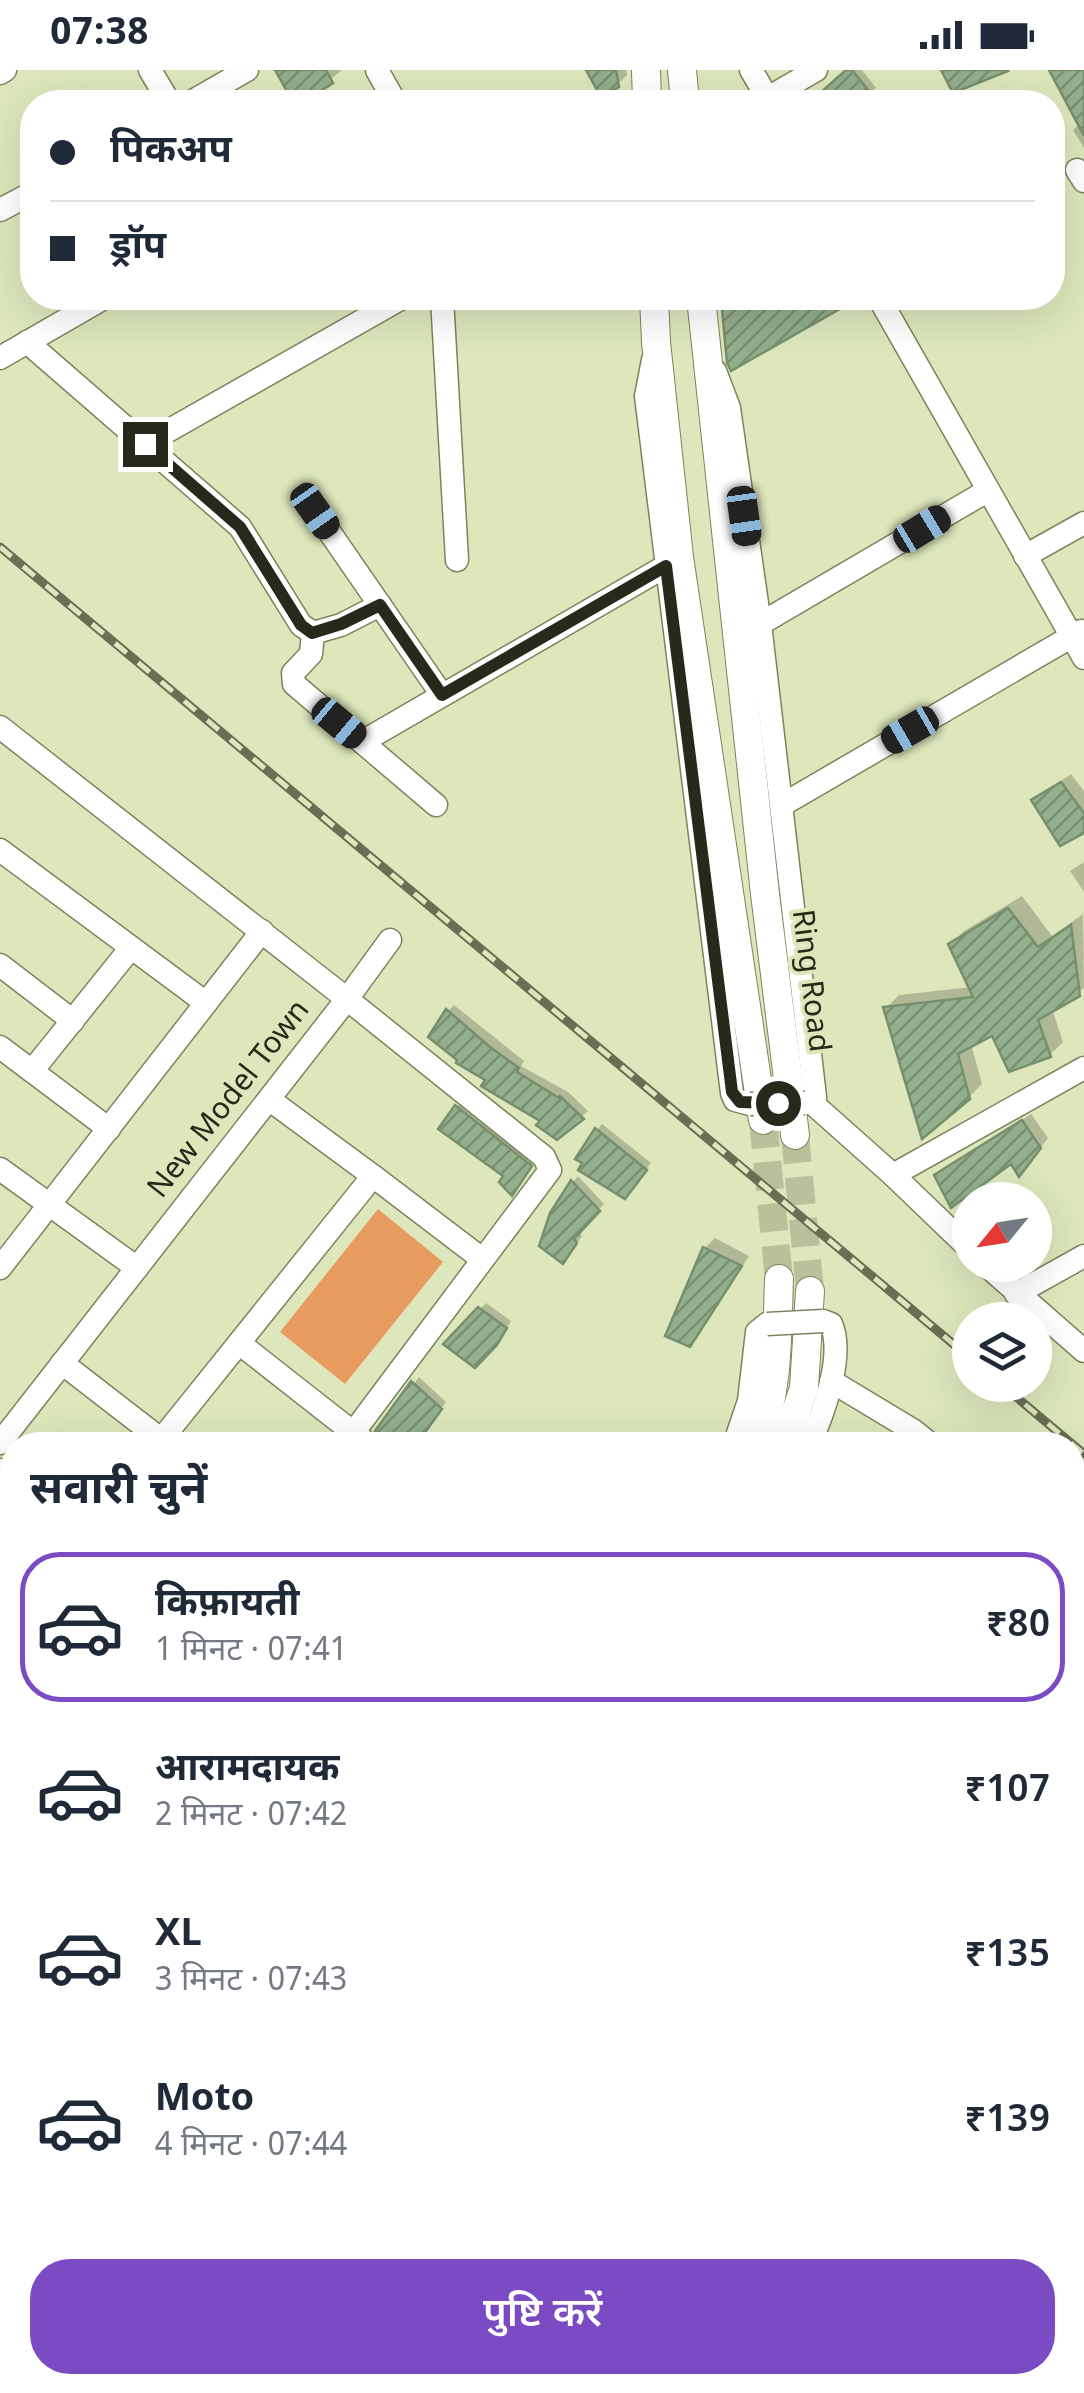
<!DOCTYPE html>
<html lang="hi">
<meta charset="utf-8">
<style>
body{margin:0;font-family:Georgia,"Noto Sans Devanagari",serif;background:#f2f2f3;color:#1f2937;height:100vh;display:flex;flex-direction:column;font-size:38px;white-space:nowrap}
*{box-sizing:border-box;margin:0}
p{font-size:32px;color:#747a83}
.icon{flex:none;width:55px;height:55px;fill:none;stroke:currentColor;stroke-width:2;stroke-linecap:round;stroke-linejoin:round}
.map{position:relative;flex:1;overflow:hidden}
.side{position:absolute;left:0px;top:1362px;width:1085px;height:962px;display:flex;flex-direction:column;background:#fff;border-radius:40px 40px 0 0;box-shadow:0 10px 40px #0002}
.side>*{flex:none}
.guide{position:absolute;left:20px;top:20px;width:1045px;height:220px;border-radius:40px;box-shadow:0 10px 40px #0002;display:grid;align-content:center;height:220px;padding:0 30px;background:#fff}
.needle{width:65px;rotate:240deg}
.tools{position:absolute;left:952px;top:1112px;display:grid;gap:20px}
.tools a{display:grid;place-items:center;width:100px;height:100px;border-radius:50%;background:#fff;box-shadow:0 10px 40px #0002;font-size:50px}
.end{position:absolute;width:45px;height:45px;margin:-22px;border:12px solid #272a1a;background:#fff;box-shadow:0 0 0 5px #fff}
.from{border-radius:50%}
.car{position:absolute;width:30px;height:60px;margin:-30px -15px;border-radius:12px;box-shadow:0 0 8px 2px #0007;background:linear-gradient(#222 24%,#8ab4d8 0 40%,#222 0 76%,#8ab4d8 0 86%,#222 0)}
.guide b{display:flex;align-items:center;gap:35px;height:95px;font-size:38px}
.guide b+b{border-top:2px solid #e0e1e3}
.guide i{width:25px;height:25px;background:#1f2937}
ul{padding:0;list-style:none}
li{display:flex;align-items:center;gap:30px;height:150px;margin:0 20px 15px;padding:0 10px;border:5px solid transparent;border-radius:40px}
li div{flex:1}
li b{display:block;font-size:38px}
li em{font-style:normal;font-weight:600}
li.selected{border-color:#7b4bc3}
li>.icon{width:90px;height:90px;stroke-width:1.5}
h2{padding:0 30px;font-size:45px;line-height:120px}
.action{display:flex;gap:20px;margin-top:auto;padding:20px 30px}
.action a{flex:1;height:115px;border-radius:40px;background:#7b4bc3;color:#fff;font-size:40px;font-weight:600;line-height:115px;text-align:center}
.status{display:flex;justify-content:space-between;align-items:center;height:70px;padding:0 50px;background:#fff;direction:ltr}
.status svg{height:28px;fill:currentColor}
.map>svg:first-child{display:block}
.park{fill:#e89b5e}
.shadow{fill:#0003}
.building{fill:url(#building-hatch);stroke:#76906e;stroke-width:2.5}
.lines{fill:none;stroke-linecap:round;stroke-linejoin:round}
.tertiary-tunnel{stroke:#b9c19b;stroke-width:28;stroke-dasharray:28 14;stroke-linecap:butt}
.minor-casing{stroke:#7b845c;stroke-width:25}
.tertiary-casing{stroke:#7b845c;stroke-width:30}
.minor{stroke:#fff;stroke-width:22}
.tertiary{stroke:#fff;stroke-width:28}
.rail-casing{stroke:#696e54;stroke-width:9}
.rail{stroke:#dde7bb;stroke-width:5;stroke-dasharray:15;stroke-linecap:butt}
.minor-bridge-casing{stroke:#7b845c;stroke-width:25;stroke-linecap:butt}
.minor-bridge{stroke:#fff;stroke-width:22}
.route{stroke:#272a1a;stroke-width:12}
.labels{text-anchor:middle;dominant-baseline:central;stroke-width:8;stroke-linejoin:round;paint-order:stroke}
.street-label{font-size:30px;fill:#272a1a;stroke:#dde7bb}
</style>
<div class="status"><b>07:38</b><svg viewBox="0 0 49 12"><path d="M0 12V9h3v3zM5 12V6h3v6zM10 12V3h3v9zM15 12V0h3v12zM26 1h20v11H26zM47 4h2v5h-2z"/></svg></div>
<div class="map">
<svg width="1084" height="2323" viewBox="0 0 1084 2323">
<defs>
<pattern id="building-hatch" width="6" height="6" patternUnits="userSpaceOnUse" patternTransform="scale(2.5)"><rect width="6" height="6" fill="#94af8c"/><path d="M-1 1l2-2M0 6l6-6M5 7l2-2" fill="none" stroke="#798f72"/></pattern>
</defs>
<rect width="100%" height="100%" fill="#dde7bb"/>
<g class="park">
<path d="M378 1139 443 1192 345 1314 280 1262Z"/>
<path d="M1084 1553V1657L1075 1667 1072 1665 1073 1567Z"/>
</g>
<g class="shadow">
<path d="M281 0H341V1L300 32H296L279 2Z"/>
<path d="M589 0H626L627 5 617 15Z"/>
<path d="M849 0H862L876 18 857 32H827L823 23Z"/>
<path d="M1084 51V78L1073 60Z"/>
<path d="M724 228H853L732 298Z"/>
<path d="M1071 704 1084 721V760L1034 730Z"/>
<path d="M1084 792V822L1070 801Z"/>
<path d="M1022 826 1052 866 1083 844 1084 918 1052 939 1063 972 1050 985 993 963 971 974 982 1014 969 1027 886 938 899 925 971 917 951 874 964 861Z"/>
<path d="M454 935 524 991 521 996 568 1022 588 1041 557 1067 544 1050 488 1009 448 941Z"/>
<path d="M463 1031 536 1089 517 1117 457 1037Z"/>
<path d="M1031 1044 1048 1068 1026 1096 1012 1091 937 1106Z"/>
<path d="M602 1054 651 1093 631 1120 597 1060Z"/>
<path d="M578 1106 604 1134 578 1162 582 1166 569 1185 573 1112Z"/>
<path d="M1035 1132 1045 1146 1035 1155Z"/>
<path d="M715 1168 749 1186 699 1264 689 1274 668 1265 705 1178Z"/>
<path d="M486 1233 511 1251 503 1266 475 1295 447 1274Z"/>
<path d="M419 1307 446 1332 414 1375H396L394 1341Z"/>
<path d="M1084 1469V1488L1076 1483Z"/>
</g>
<g class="building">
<path d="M275 0H326L333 13 304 32H293Z"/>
<path d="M586 0H616L619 17 601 27Z"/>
<path d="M846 0H852L872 25 862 32H825L820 23Z"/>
<path d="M941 0H1007L1008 1 953 23Z"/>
<path d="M1049 0H1084V66Z"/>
<path d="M721 228H859L731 301 727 293Z"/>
<path d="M1061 712 1084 743V763L1060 776 1031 730Z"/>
<path d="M1008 838 1038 877 1071 855 1080 926 1038 950 1051 987 1009 1002 992 966 958 984 970 1029 922 1069 883 937 973 927 948 874Z"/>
<path d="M446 939 490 977 519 998 517 1002 559 1028 560 1026 584 1049 557 1070 536 1055 540 1051 481 1016 485 1010 456 993 457 990 428 967Z"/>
<path d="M455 1035 532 1096 512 1126 499 1112 503 1106 438 1059Z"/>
<path d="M1022 1050 1041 1078 1019 1107 1011 1094 951 1138 934 1105Z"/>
<path d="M595 1058 647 1100 625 1129 578 1100 582 1093 575 1089Z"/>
<path d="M571 1110 600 1141 574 1169 577 1173 563 1194 539 1176 550 1143Z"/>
<path d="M703 1177 742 1196 690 1277 665 1266Z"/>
<path d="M478 1237 507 1258 497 1275 475 1298 443 1274Z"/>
<path d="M411 1311 442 1339 416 1375H392L375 1361Z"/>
</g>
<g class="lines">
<g class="tertiary-tunnel">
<path d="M763 1050 779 1209"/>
<path d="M795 1065 810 1221"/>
</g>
<g class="minor-casing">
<g id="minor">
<path d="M150 0 169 32"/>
<path d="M377 0 395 32"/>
<path d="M751 0 770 32"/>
<path d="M0 3 5 0"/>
<path d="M768 28 816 0"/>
<path d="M191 32 247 0"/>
<path d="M1077 100 1084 111"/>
<path d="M0 140 32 123"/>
<path d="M442 228 457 490"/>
<path d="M879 228 1084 588"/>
<path d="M27 272 240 457 301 555 313 563 341 555 380 535"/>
<path d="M0 288 104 228"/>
<path d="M653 290 646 326 732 1023 735 1030 750 1034"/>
<path d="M715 301 729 338 760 554 815 1027 805 1033"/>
<path d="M145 374 402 228"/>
<path d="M315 441 442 625"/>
<path d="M1025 486 1084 453"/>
<path d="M760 554 987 421"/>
<path d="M313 563 311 584 293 603 294 614 436 735"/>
<path d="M0 657 347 929 0 1373"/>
<path d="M362 672 666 496"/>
<path d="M782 735 1081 561"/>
<path d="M0 780 206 933"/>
<path d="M0 895 73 951"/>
<path d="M0 977 109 1059"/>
<path d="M32 1001 130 879"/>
<path d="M811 1032 893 1105 970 1179"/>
<path d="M0 1099 137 1198"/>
<path d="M893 1105 1084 998"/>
<path d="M373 1106 482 1189"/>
<path d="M986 1195 1084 1281"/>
<path d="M0 1198 262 861"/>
<path d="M1016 1224 1084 1186"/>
<path d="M239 1273 369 1375"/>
<path d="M62 1293 168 1375"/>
<path d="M831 1311 914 1361 931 1375"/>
<path d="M353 1363 550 1100 544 1087 347 929 390 870"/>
<path d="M161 1370 373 1106 270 1030"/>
<path d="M734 1375 749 1331 757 1262 767 1254"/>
<path d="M809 1375C823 1345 845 1285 831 1254L823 1251"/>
<path d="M0 1400 12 1410"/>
<path d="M1072 1498 1084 1508"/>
<path d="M1072 1548 1084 1534"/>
<path d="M0 1587 12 1571"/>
<path d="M1072 1696 1084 1682"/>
<path d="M0 1707 12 1717"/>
<path d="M1072 1772 1084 1782"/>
<path d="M0 1785 12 1769"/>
<path d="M1072 1814 1084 1800"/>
<path d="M1072 1948 1084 1934"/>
<path d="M1072 1979 1084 1988"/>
<path d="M0 2034 12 2016"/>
<path d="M0 2079 12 2089"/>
<path d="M1072 2080 1084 2089"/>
<path d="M0 2195 12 2177"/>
<path d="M461 2312 474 2323"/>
<path d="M600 2312 613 2323"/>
<path d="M641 2323 649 2312"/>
<path d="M838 2323 847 2312"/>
</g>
</g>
<g class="tertiary-casing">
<g id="tertiary">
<path d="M646 0 647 32"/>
<path d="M682 0 685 32"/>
<path d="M654 228 656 272 679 487 763 1050"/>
<path d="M701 228 765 824 795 1065"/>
<path d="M757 1375C779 1324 777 1264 779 1209"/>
<path d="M785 1375 804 1318 810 1221"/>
<path d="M938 2312 950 2323"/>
<path d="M103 2323 112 2312"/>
<path d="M173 2323 182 2312"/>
</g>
</g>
<use href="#minor" class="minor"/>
<use href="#tertiary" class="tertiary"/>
<g class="rail-casing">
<g id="rail">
<path d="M0 477 970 1288"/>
<path d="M1002 1315 1084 1384"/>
</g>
</g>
<use href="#rail" class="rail"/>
<g class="minor-bridge-casing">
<g id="minor-bridge">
<path d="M750 1034 805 1033"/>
<path d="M767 1254 823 1251"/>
</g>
</g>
<use href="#minor-bridge" class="minor-bridge"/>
</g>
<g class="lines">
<path class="route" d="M145 374 240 457 301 555 312 563 341 554 380 535 442 625 666 496 732 1022 740 1032 778 1033"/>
</g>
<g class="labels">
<g class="street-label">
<text transform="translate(809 911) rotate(83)">Ring Road</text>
<text transform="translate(230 1030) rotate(-52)">New Model Town</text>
</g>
</g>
</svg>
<div class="tools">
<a><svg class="needle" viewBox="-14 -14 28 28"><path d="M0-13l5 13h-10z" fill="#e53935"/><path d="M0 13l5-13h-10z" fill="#747a83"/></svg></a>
<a><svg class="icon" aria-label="layers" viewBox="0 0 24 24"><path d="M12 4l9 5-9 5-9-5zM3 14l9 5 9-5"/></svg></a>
</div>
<i class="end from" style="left:778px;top:1033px"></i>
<i class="end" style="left:145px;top:374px"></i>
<i class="car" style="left:315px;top:441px;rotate:145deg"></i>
<i class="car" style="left:744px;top:446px;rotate:172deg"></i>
<i class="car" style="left:922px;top:459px;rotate:59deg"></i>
<i class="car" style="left:339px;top:653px;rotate:130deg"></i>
<i class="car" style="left:910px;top:660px;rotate:240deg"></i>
<div class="guide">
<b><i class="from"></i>पिकअप</b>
<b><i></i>ड्रॉप</b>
</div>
<section class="side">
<h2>सवारी चुनें</h2>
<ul>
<li class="selected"><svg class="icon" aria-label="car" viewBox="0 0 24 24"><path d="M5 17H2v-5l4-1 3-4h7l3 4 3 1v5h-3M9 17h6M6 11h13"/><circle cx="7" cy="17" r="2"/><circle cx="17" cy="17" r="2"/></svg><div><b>किफ़ायती</b><p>1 मिनट · 07:41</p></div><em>₹80</em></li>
<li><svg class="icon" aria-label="car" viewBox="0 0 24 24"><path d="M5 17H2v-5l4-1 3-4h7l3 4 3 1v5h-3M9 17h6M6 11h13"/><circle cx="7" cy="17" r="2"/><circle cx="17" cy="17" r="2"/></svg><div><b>आरामदायक</b><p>2 मिनट · 07:42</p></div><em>₹107</em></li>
<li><svg class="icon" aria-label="car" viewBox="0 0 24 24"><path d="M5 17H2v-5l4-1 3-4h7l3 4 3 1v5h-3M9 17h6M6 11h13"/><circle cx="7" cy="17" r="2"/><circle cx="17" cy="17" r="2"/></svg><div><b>XL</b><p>3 मिनट · 07:43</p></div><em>₹135</em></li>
<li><svg class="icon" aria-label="car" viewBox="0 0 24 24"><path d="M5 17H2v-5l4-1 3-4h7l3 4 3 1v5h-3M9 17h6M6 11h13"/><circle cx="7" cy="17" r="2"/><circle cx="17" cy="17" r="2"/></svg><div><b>Moto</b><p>4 मिनट · 07:44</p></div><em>₹139</em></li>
</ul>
<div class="action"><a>पुष्टि करें</a></div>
</section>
</div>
